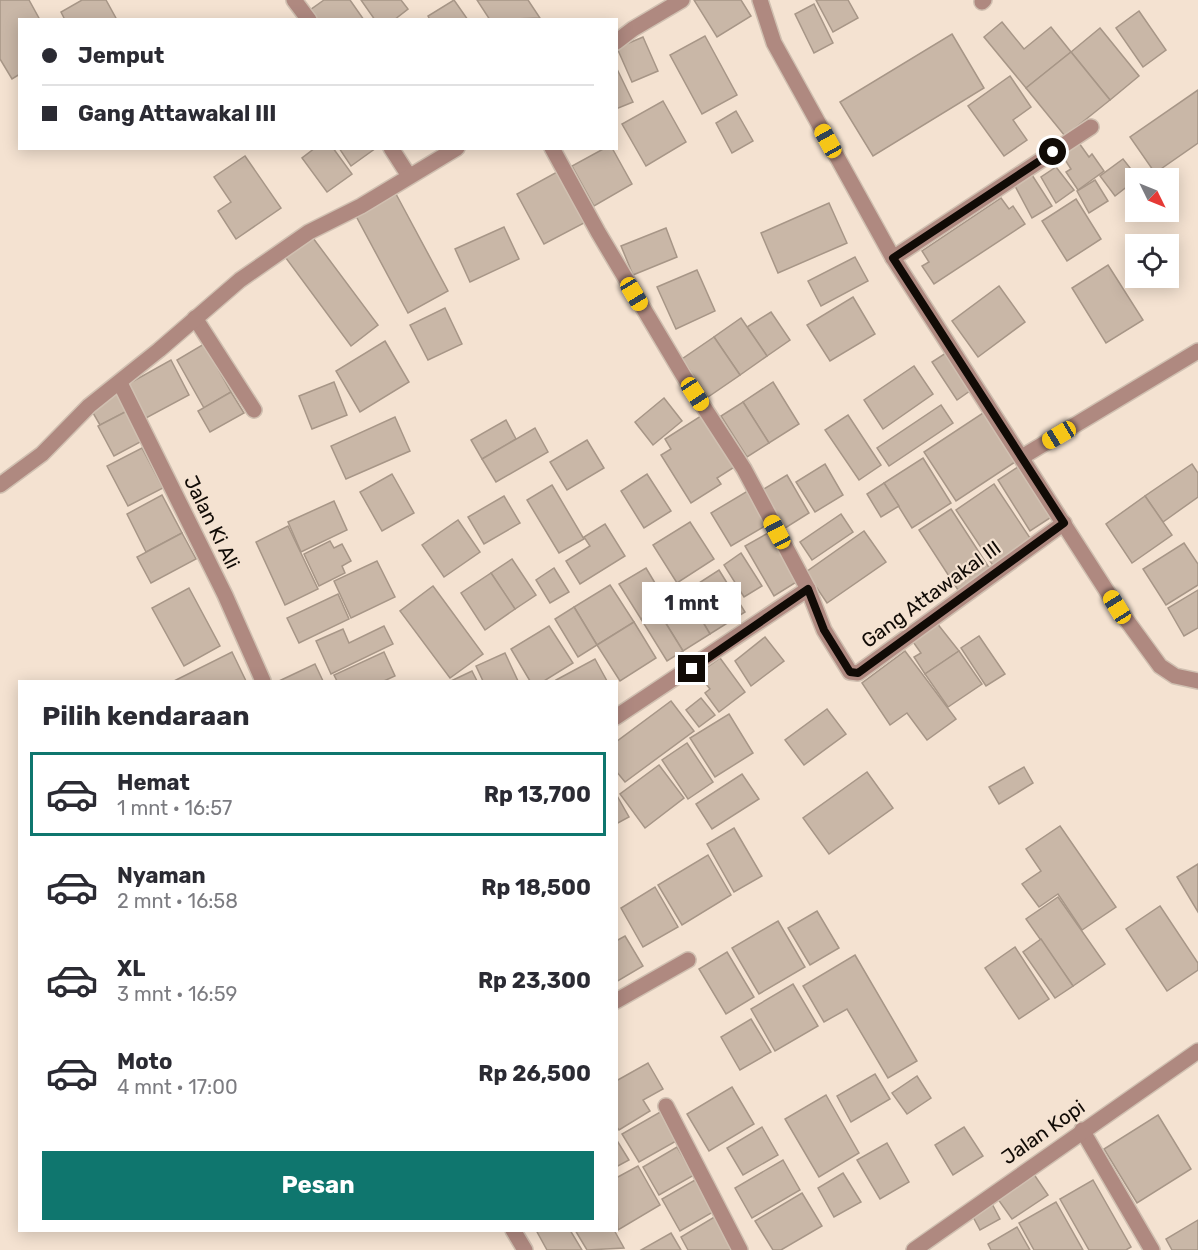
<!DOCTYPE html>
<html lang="id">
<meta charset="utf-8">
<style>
body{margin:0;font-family:Rubik,sans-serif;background:#f7f7f7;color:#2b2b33;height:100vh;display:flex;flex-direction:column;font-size:22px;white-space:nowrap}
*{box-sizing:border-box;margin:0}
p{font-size:20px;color:#7c7c81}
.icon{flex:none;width:33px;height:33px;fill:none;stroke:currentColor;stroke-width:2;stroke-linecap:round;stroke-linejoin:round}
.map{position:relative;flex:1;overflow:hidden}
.panel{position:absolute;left:18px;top:680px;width:600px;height:552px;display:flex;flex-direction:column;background:#fff;border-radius:0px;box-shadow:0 3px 15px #0003}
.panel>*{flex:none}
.top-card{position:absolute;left:18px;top:18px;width:600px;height:132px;border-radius:0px;box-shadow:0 3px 15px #0003;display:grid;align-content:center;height:132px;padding:0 24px;background:#fff}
.needle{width:39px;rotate:133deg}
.controls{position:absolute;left:1125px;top:168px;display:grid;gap:12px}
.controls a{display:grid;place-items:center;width:54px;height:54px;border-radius:0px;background:#fff;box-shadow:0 3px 15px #0003;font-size:30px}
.end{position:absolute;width:27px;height:27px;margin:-14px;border:8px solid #110b06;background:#fff;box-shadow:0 0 0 3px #fff}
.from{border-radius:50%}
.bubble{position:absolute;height:42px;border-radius:0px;background:#fff;box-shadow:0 3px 15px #0003;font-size:20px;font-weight:700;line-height:42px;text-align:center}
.car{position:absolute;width:18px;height:36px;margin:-18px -9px;border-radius:8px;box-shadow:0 0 4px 2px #0007;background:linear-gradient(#f5c518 24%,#345 0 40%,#f5c518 0 76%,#345 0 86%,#f5c518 0)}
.top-card b{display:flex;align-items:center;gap:21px;height:57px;font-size:22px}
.top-card b+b{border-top:2px solid #e1e1e2}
.top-card i{width:15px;height:15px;background:#2b2b33}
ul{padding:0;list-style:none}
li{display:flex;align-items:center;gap:18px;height:84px;margin:0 12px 9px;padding:0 12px;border:3px solid transparent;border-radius:0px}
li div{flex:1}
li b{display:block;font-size:22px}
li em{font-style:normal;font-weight:700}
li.on{border-color:#0f766e}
li>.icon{width:54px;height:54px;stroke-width:1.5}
h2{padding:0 24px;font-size:27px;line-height:72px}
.primary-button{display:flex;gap:12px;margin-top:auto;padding:12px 24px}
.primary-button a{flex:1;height:69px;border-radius:0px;background:#0f766e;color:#fff;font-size:24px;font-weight:700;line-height:69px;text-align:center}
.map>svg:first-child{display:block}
.building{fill:#c9b7a7;stroke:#a79687;stroke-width:1.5}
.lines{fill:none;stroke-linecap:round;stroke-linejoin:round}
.minor-casing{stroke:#d0c0b1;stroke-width:18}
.minor{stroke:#af8980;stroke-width:15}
.route{stroke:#110b06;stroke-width:8}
.labels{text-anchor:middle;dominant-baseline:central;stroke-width:4.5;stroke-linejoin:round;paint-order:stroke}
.street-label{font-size:20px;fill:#110b06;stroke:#f4e2d1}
</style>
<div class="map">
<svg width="1198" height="1250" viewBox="0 0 1198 1250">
<rect width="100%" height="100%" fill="#f4e2d1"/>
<g class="building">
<path d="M0 0H29L40 20H20V74L12 79 0 59Z"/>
<path d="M82 0H106L117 20H65L61 12Z"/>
<path d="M324 0H350L364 20H317L310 10Z"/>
<path d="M361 0H401L408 9 394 20H375Z"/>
<path d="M454 0 468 20H430L428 16Z"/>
<path d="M477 0H528L540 18 490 20Z"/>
<path d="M694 0H741L751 16 717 37Z"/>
<path d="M816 0H848L858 18 833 32Z"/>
<path d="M814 4 833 43 814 53 795 14Z"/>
<path d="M1139 11 1166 50 1143 67 1116 28Z"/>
<path d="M1002 22 1024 49 1051 27 1071 52 1026 88 984 37Z"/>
<path d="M1100 28 1139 76 1110 100 1071 52Z"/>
<path d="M952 34 984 88 873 156 840 102Z"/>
<path d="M705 36 737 95 702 114 670 55Z"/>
<path d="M643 37 658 71 632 82 617 48Z"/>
<path d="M1071 52 1110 100 1065 136 1026 88Z"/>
<path d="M616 67 633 102 616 109Z"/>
<path d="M1010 76 1031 107 1013 120 1027 140 1004 156 968 106Z"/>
<path d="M1198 90V143L1155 173 1130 137Z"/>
<path d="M663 101 686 142 646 166 622 124Z"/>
<path d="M736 111 753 141 732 153 716 123Z"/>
<path d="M1079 143 1089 157 1092 154 1104 171 1078 190 1066 172 1071 169 1062 155Z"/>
<path d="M315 148H333L352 174 327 192 302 158Z"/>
<path d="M339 148H376L351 166Z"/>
<path d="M605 148H612L632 184 594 206 572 166Z"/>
<path d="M245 156 281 208 236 239 218 211 231 202 214 177Z"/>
<path d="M1123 159 1138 178 1115 196 1100 176Z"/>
<path d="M1056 167 1074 190 1056 203 1041 177Z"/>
<path d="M557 172 584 223 544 244 517 194Z"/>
<path d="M1032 175 1052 206 1032 218 1015 186Z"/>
<path d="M1095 180 1108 201 1089 213 1077 191Z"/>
<path d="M396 194 448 291 408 313 356 216Z"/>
<path d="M1001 198 1009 209 1013 206 1025 224 934 284 922 266 929 262 922 251Z"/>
<path d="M1076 199 1101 239 1067 261 1042 221Z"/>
<path d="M829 203 847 243 778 273 761 233Z"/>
<path d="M504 227 519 259 470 282 455 249Z"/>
<path d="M666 228 677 257 633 275 621 246Z"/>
<path d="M310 234 378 325 351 346 283 254Z"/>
<path d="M855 257 868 281 821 306 808 281Z"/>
<path d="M1108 265 1143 320 1106 343 1072 288Z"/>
<path d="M697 270 715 311 676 329 657 287Z"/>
<path d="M999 286 1025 322 978 357 952 321Z"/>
<path d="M853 297 875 334 830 361 807 325Z"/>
<path d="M445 308 462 344 428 360 410 325Z"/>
<path d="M771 312 790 340 767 356 747 327Z"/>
<path d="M741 318 767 356 740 375 714 337Z"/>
<path d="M714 337 740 375 708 397 682 359Z"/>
<path d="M385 341 409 382 360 412 336 371Z"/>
<path d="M204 344 231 392 204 408 177 360Z"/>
<path d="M949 351 974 388 957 400 932 362Z"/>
<path d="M171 360 189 395 146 418 128 384Z"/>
<path d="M914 366 933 394 883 429 864 400Z"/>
<path d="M334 382 347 415 312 429 299 396Z"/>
<path d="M773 382 799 424 769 443 743 402Z"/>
<path d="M118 390 129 410 100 425 89 406Z"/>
<path d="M231 392 244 413 210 432 198 411Z"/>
<path d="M664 398 682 421 653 445 635 422Z"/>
<path d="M743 402 769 443 747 457 721 416Z"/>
<path d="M941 405 953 423 889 466 877 448Z"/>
<path d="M989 409 1021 458 956 501 924 452Z"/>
<path d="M129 410 144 440 114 456 98 426Z"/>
<path d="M704 414 736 466 717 478 721 484 691 503 661 455 671 449 665 439Z"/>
<path d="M848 415 881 465 859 480 825 430Z"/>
<path d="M395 417 410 451 346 479 331 446Z"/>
<path d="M506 420 516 439 482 459 471 440Z"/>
<path d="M535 428 548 452 496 482 482 459Z"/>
<path d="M587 440 604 468 567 490 550 462Z"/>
<path d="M142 448 163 488 128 506 107 466Z"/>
<path d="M923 458 951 503 912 528 884 483Z"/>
<path d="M1024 463 1056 514 1030 531 998 480Z"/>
<path d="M825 464 843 495 815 512 796 482Z"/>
<path d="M1192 464 1198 473V497L1163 522 1145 496Z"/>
<path d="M392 474 414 513 382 531 360 492Z"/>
<path d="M647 474 671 511 644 528 621 491Z"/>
<path d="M787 475 809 513 782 530 759 492Z"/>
<path d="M884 483 899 506 881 517 867 494Z"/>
<path d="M994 484 1032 541 994 567 956 510Z"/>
<path d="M552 485 584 539 559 553 527 500Z"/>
<path d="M751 489 770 523 731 546 711 513Z"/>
<path d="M162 495 182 533 146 552 127 514Z"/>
<path d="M504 496 520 523 484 544 468 517Z"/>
<path d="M1145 496 1172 535 1132 563 1106 524Z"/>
<path d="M334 501 347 530 301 552 288 522Z"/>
<path d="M951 509 990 569 958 590 919 530Z"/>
<path d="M841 514 853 532 812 560 800 542Z"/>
<path d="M458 520 480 552 444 577 422 545Z"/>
<path d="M690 522 714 559 677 583 653 545Z"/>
<path d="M605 524 625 556 580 584 566 561 590 546 584 537Z"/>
<path d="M288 526 318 589 285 605 256 542Z"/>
<path d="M864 531 886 562 827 603 806 572Z"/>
<path d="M770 532 798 581 774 596 745 546Z"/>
<path d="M182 533 196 559 151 583 137 557Z"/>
<path d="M330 541 334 548 342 544 351 561 342 566 345 573 319 586 304 554Z"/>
<path d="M1184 543 1198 564V585L1166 605 1143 569Z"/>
<path d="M741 553 762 586 744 597 724 565Z"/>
<path d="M512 559 536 595 515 609 491 573Z"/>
<path d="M377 561 395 597 351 618 334 581Z"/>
<path d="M554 568 569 592 550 603 536 580Z"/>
<path d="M646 568 667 603 641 619 619 584Z"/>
<path d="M719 570 745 612 710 634 685 592Z"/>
<path d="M491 573 515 609 485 630 461 593Z"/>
<path d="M610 585 634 622 597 645 574 607Z"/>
<path d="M433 586 483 654 450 678 400 611Z"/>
<path d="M189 588 220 646 184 666 152 608Z"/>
<path d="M1198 590V628L1184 636 1168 608Z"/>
<path d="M685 592 710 634 683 651 657 609Z"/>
<path d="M338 594 349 619 299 643 287 618Z"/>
<path d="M574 607 597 645 578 657 555 619Z"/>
<path d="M657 609 683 651 667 661 641 619Z"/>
<path d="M634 622 656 658 620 681 597 645Z"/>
<path d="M936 622 959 651 925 674 914 657 921 653 911 639Z"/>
<path d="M384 626 393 644 331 674 316 641 343 629 349 643Z"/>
<path d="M549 626 573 663 544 681H530L511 649Z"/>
<path d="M979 636 1005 674 986 686 961 648Z"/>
<path d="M765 637 784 661 751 686 735 661Z"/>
<path d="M905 651 956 719 927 740 907 713 890 725 862 683Z"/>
<path d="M959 651 982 684 948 707 925 674Z"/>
<path d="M232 652 246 681H174Z"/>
<path d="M384 652 395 676 384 681H337L334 675Z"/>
<path d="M505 653 518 681H483L476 666Z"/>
<path d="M720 658 745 692 719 712 705 693 710 689 698 674Z"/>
<path d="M595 659 607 681H557L556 680Z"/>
<path d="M315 664 323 681H279Z"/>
<path d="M472 671 477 681H451Z"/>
<path d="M701 698 715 715 699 727 686 710Z"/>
<path d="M671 701 694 731 625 782 616 771V742Z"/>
<path d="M827 709 846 734 804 765 785 740Z"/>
<path d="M729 714 753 753 715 777 690 738Z"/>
<path d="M687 743 713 782 688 799 662 760Z"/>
<path d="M659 765 684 798 645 828 620 794Z"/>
<path d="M1024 767 1033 783 999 804 989 787Z"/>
<path d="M867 772 893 808 829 854 803 818Z"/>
<path d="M742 774 759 799 712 829 696 804Z"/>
<path d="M616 794 629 817 616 824Z"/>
<path d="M1060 826 1116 907 1082 930 1058 894 1039 907 1022 884 1041 871 1026 849Z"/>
<path d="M734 828 762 876 734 892 707 844Z"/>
<path d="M708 855 731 895 682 925 658 885Z"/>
<path d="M1198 864V912L1177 877Z"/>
<path d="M655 887 678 927 643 947 621 908Z"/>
<path d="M1058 897 1105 964 1073 986 1026 919Z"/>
<path d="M1160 906 1198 963V970L1167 991 1126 929Z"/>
<path d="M817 911 839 948 810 965 788 928Z"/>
<path d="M778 921 805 967 759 994 732 948Z"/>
<path d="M625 936 643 966 616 982V941Z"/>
<path d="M1041 939 1073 986 1055 998 1023 952Z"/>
<path d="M1015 947 1049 999 1019 1019 985 968Z"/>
<path d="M727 952 754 997 726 1014 699 969Z"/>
<path d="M855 955 917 1061 888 1078 847 1009 824 1022 803 986Z"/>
<path d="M793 984 818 1026 775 1051 751 1009Z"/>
<path d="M751 1019 771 1052 740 1070 721 1037Z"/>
<path d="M648 1063 663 1089 643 1100 650 1111 619 1130 616 1126V1081Z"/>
<path d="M875 1074 890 1099 851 1122 837 1096Z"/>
<path d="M917 1076 931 1098 907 1114 892 1093Z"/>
<path d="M732 1087 754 1124 709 1151 687 1114Z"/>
<path d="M826 1095 859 1153 819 1177 785 1119Z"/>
<path d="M662 1111 678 1140 639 1162 622 1134Z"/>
<path d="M1158 1115 1191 1169 1137 1203 1104 1149Z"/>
<path d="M762 1127 778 1155 743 1175 727 1148Z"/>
<path d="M964 1127 983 1156 953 1175 935 1145Z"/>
<path d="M616 1139 629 1160 616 1167Z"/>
<path d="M887 1143 909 1182 880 1199 857 1160Z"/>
<path d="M677 1147 694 1175 659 1195 643 1167Z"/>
<path d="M783 1160 800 1190 752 1218 735 1188Z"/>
<path d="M638 1166 660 1205 618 1230 616 1178Z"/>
<path d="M1031 1170 1048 1195 1012 1219 995 1195Z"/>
<path d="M843 1173 861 1202 834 1217 818 1188Z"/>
<path d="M695 1180 713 1212 680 1231 662 1199Z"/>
<path d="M1093 1180 1131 1247 1126 1250H1089L1060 1199Z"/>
<path d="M802 1193 822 1226 781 1250H773L755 1221Z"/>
<path d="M990 1200 1000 1219 980 1230 970 1211Z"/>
<path d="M1056 1202 1083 1250H1034L1019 1223Z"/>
<path d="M716 1216 734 1247 729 1250H688L681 1237Z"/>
<path d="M1198 1220V1250H1172L1166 1239Z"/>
<path d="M1017 1227 1030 1250H991L988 1244Z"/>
<path d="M536 1230H570L582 1250H547Z"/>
<path d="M575 1230H614L624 1248 587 1250Z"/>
<path d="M671 1233 681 1250H641Z"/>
</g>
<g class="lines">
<g class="minor-casing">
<g id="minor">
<path d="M294 0 309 20"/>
<path d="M760 0 774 43 893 258 1117 607 1160 666 1175 676 1198 681"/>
<path d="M982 2 984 0"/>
<path d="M616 42 633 29 682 0"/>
<path d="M391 148 409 176"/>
<path d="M552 148 598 232 683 375 744 469 808 589"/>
<path d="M893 258 1091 127"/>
<path d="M195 318 254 410"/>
<path d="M120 383 225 595 263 681"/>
<path d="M1022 457 1198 351"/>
<path d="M0 485 42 454 89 406 159 350 240 280 309 232 361 206 457 148"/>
<path d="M616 717 808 589 824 630 850 672 858 673 1064 523"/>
<path d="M616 1001 688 960"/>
<path d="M666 1106 740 1250"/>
<path d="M1082 1130 1152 1250"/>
<path d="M513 1230 525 1250"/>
<path d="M914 1250 1198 1051"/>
</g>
</g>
<use href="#minor" class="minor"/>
</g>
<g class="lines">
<path class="route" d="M692 669 808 589 824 630 850 672 858 673 1064 523 893 258 1053 152"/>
</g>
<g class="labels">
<g class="street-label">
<text transform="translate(212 522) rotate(64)">Jalan Ki Ali</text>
<text transform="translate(931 594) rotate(-36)">Gang Attawakal III</text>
<text transform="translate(1043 1132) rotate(-35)">Jalan Kopi</text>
</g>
</g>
</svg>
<div class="controls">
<a><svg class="needle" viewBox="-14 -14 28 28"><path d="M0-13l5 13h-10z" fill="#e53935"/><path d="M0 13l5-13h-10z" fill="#7c7c81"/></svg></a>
<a><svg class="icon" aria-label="locate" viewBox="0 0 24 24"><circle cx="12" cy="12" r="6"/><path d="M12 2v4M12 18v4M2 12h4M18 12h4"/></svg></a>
</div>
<i class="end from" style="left:1053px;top:152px"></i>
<i class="end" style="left:692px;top:669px"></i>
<div class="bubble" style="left:642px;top:582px;width:99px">1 mnt</div>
<i class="car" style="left:828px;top:141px;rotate:331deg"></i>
<i class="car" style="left:634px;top:294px;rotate:149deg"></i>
<i class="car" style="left:695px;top:394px;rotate:147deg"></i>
<i class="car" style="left:1059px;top:435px;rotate:239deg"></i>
<i class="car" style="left:777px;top:532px;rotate:332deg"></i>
<i class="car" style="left:1117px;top:607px;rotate:328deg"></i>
<div class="top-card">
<b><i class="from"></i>Jemput</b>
<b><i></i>Gang Attawakal III</b>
</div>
<section class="panel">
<h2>Pilih kendaraan</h2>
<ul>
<li class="on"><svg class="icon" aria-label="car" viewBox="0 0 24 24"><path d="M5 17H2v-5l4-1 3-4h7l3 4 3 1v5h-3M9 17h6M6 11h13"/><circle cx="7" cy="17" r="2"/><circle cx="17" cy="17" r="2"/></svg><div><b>Hemat</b><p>1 mnt · 16:57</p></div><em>Rp 13,700</em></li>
<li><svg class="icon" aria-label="car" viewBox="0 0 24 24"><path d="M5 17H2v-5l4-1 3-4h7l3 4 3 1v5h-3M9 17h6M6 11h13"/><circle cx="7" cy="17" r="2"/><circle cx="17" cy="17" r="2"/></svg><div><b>Nyaman</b><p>2 mnt · 16:58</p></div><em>Rp 18,500</em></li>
<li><svg class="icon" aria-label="car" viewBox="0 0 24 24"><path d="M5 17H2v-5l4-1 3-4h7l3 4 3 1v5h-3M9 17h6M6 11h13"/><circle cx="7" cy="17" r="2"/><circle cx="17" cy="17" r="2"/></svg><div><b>XL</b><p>3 mnt · 16:59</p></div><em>Rp 23,300</em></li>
<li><svg class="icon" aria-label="car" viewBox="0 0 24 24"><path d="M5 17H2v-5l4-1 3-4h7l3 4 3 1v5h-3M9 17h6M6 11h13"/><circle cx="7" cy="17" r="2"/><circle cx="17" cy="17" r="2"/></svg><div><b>Moto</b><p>4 mnt · 17:00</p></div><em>Rp 26,500</em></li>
</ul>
<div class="primary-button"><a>Pesan</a></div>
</section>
</div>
